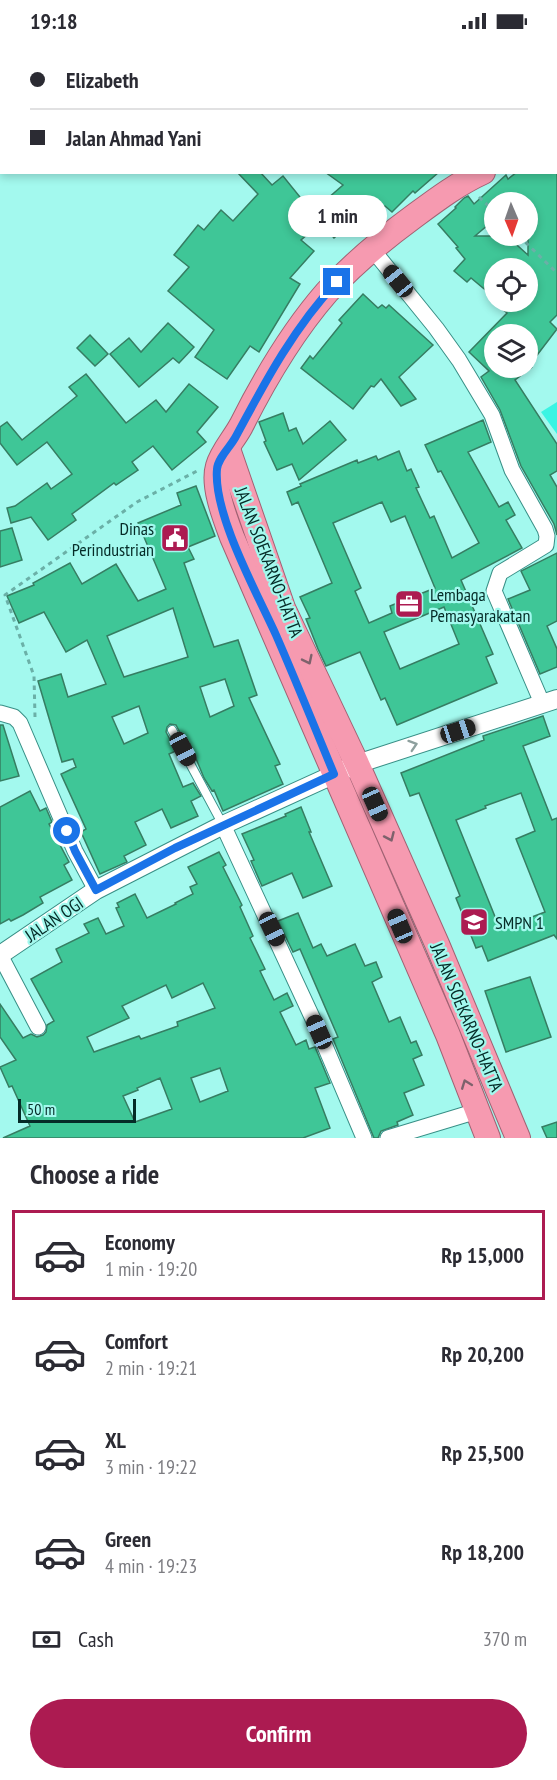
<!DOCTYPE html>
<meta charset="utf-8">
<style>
body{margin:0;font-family:"PT Sans Narrow",sans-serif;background:#f7f7f7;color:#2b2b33;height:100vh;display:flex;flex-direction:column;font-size:22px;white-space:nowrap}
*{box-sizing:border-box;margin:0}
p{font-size:20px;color:#7c7c81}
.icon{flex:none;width:33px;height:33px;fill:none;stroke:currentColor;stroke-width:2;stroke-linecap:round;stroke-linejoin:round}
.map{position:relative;height:1096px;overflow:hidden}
.drawer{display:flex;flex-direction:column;background:#fff;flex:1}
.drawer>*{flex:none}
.hud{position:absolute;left:0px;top:0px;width:558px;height:132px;box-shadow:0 3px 9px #0003;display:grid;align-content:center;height:132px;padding:0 30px;background:#fff}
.needle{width:39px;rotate:178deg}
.buttons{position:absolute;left:484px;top:150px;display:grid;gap:12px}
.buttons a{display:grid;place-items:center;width:54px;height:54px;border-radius:50%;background:#fff;box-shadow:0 3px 9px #0003;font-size:30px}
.scale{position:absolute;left:18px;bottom:15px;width:118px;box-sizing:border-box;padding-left:6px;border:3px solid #052b27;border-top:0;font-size:16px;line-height:21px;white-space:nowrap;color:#052b27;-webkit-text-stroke:4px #a3f9ee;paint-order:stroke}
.end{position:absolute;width:27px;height:27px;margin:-14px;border:8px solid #1a73e8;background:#fff;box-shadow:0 0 0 3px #fff}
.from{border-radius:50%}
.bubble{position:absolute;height:42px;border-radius:21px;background:#fff;box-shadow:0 3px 9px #0003;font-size:20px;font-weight:800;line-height:42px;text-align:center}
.car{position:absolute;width:18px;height:36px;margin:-18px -9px;border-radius:8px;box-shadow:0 0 4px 2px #0007;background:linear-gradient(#222 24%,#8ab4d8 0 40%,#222 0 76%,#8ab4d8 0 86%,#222 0)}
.hud b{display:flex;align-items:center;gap:21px;height:57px;font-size:22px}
.hud b+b{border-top:2px solid #e1e1e2}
.hud i{width:15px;height:15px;background:#2b2b33}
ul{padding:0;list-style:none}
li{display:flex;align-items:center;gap:18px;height:90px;margin:0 12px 9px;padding:0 18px;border:3px solid transparent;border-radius:0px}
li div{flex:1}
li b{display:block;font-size:22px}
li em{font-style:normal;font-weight:800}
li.on{border-color:#ac1b51}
li>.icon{width:54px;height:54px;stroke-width:1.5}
h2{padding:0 30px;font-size:27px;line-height:72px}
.pay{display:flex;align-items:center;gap:15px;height:66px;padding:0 30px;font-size:22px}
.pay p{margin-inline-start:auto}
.action{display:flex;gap:12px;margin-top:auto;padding:12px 30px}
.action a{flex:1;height:69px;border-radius:36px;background:#ac1b51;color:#fff;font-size:24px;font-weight:800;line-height:69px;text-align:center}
.status{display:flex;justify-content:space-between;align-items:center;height:42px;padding:0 30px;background:#fff;direction:ltr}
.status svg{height:16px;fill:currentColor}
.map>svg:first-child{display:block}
.green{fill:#3af4e3}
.building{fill:#3fc697;stroke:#367d62;stroke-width:1.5;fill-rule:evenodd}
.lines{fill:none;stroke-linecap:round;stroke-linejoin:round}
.service-casing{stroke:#388f86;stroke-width:10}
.minor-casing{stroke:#388f86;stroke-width:17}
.tertiary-casing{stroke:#388f86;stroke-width:20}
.trunk-casing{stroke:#a06273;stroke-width:26}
.path{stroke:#6bb0a7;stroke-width:3;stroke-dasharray:4.5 4.5;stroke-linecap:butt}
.service{stroke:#fff;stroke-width:8}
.minor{stroke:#fff;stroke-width:15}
.tertiary{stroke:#fff;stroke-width:18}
.trunk{stroke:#f69ab0;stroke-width:24}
.oneway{stroke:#7e626c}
.oneway2{stroke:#8ea09e}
.route{stroke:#1a73e8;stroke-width:8}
.labels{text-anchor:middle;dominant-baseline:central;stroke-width:4.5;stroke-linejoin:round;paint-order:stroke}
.poi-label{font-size:18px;fill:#052b27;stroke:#a3f9ee;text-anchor:start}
.street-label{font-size:18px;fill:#052b27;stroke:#a3f9ee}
</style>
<div class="status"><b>19:18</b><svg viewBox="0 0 49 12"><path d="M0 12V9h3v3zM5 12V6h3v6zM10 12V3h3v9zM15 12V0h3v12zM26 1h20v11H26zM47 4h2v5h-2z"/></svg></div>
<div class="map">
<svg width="557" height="1096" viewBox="0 0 557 1096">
<rect width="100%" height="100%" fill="#a3f9ee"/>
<path class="green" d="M557 360V392L541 370Z"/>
<g class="building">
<path d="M237 130H260L272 143 283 134 312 170 343 143 325 130H439L415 151 413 149 392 170 385 164 371 183 359 174 334 196 321 181 301 198 314 209 290 236 300 242 259 310 250 304 227 337 195 315 214 288 168 249 189 225 174 213 198 183 204 188 221 168 233 179 258 152Z"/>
<path d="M517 130H557V273L550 280 557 287 528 325V292H495V326H531L515 338 557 402V429L550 433 557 445V493L554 482 521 424 500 368 481 335 489 329 469 310 507 271 494 260H528V226H495V256L471 236 467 240 454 229 465 217 456 206 458 205 438 182 456 166 455 165 464 156 468 154 474 162 506 133 508 137ZM495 160H528V213L507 194H475L495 177Z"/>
<path d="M363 252 378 266 382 263 386 266 389 263 433 303 399 335 416 357 401 364 381 337 374 345 371 344 353 367 301 326 310 314 313 317 342 281 339 278Z"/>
<path d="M168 281 194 305 179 321 173 316 139 345 110 312 129 296 141 310Z"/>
<path d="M90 293 108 312 95 324 77 306Z"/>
<path d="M86 332 126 381 156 358 166 370 189 342 218 365 197 390 206 400 172 428 153 404 132 420 138 428 116 443 114 441 72 472 76 478 48 498 31 475 11 481 7 466 15 464 47 441 51 447 72 432 47 400 17 423 0 401V385L7 380 22 398 77 354 69 345Z"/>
<path d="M283 371 289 389 296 386 303 402 330 379 346 398 299 438 292 422 277 428 264 400 266 399 259 380Z"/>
<path d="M483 378 491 400 468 410 499 465 508 460 515 473 506 478 522 506 461 538 493 612 486 615 497 641 397 683 385 656 381 658 360 610 326 624 318 607 306 577 310 576 300 555 332 541 298 460 292 463 287 450 301 444 300 442 357 418 358 421 376 414 378 418 399 409 407 429 411 427 419 445 416 446 430 476 434 474 452 516 479 501 441 429 438 430 425 403ZM382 460 391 480 405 474 435 546 390 564 392 571 369 581 355 549 361 546 333 481ZM444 565 459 602 400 627 384 590Z"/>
<path d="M196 444 215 494 188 505 194 517 184 521 214 605 238 598 257 653 249 656 280 722 275 724 283 742 223 769 214 748 212 749 204 736 190 702 187 704 176 683 170 682 167 685 166 690 176 709 169 712 183 745 193 741 201 754 191 759 198 774 171 786 162 767 135 780 146 803 124 814 127 820 100 832 81 790 86 787 61 732 76 725 73 717 62 720 38 639 61 632 68 655 106 642 87 598 66 610 44 570 19 581 7 554 34 543 33 541 70 521 82 542 116 522 138 559 166 547 138 481 181 463 177 451ZM173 566 188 615 124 635 107 594ZM225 637 234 664 210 675 200 645ZM139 664 148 691 124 702 112 675Z"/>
<path d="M12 486 22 518 0 525V489Z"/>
<path d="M557 511V579L547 584 557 607V625L540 632 508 557 530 548 521 529Z"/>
<path d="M543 674 550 694 523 704 552 778 557 776V897L554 893 488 919 482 904 476 906 456 856 460 854 419 751 410 754 401 731 484 698 483 694ZM521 751 535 789 516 797 545 870 500 887 456 778 486 766 485 764Z"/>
<path d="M0 683H3L19 734 0 739Z"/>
<path d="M30 749 40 769 46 766 52 780 49 782 69 820 64 823 72 838 40 855 43 861 23 873 11 879 9 877 0 882V765Z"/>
<path d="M301 765 311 790H309L332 844 303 856 292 831 262 844 251 819 254 818 242 792 286 774 285 772Z"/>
<path d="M219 810 226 823 223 825 242 863 240 865 253 894 250 896 265 927 260 929 274 958 287 951 293 964 280 970 296 1003 306 998 309 1007 315 1005 330 1041 315 1046 330 1086 303 1096H3L30 1084 12 1044 9 1045 0 1025 16 1018 0 995V962L23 996 31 992 37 995 43 993 46 990 47 983 54 979 31 937 62 920 56 907 89 891 84 882 98 876 106 892 124 884 116 866 119 865 117 861 135 852 147 876 176 862 175 861 193 852 190 845 197 842 188 825ZM203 941 215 966 177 980 178 984 141 997 139 994 94 1010 87 995 129 976 122 964 166 943 172 956ZM220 1026 228 1049 200 1060 191 1036ZM160 1036 172 1067 135 1080 123 1054 138 1048 137 1046Z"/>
<path d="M298 871 313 906 321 902 327 914 355 902 365 924 376 920 382 935 372 940 389 980 400 975 411 1001 416 999 422 1013 413 1017 424 1043 404 1051 413 1073 397 1080 398 1083 381 1089 378 1096H374L333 997 338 995 300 907 293 910 278 879Z"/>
<path d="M530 935 551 995 506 1010 485 949Z"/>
<path d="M557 1080V1096H547L542 1085Z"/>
</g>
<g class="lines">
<g class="service-casing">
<path id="service" d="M172 688 223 783"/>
</g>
<g class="minor-casing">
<g id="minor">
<path d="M390 0 392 2"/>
<path d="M372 207 436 286 459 318 492 373 512 428 545 487 547 494 546 503 500 531 494 549 542 661"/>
<path d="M0 671 14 675 20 681 75 809 96 848"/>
<path d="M223 783 319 990 364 1096"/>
<path d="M0 913 38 985"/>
<path d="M388 1096 477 1069"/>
</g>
</g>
<g class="tertiary-casing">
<path id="tertiary" d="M0 913 96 848 223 783 357 722 557 657"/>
</g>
<g class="trunk-casing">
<g id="trunk">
<path d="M556 94 557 93"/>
<path d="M483 130C457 142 436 158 413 175 383 197 353 222 327 250 293 289 264 338 241 384 234 397 222 410 218 424 212 444 225 476 232 495L448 993 488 1096"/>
<path d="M228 407 283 566 357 722 437 902 518 1096"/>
</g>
</g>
<g class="path">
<path d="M479 155 495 170"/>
<path d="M519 194 557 231"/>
<path d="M35 675 34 634 5 553 137 460 197 429"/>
</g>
<use href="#service" class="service"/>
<use href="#minor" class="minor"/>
<use href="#tertiary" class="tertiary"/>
<use href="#trunk" class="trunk"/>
</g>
<defs><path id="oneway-chevron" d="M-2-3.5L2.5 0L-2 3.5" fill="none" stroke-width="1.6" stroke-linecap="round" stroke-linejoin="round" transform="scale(1.5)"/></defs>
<g class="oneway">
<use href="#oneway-chevron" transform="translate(308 618) rotate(64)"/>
<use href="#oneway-chevron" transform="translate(390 795) rotate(66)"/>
<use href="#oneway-chevron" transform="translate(466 1042) rotate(-111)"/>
</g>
<use class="oneway2" href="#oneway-chevron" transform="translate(413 703) rotate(-18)"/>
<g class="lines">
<path class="route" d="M67 789 75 809 96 848 175 806 334 732C315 686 296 639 276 593 257 551 213 472 217 427 218 416 230 405 235 396 264 342 294 285 337 240"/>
</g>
<defs>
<g id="civic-square" transform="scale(1.5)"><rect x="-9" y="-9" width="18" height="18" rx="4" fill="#ac1b51" stroke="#a3f9ee"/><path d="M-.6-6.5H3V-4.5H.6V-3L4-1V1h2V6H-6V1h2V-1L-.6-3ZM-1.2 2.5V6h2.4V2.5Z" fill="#fff"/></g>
<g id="office-square" transform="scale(1.5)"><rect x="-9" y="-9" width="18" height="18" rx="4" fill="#ac1b51" stroke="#a3f9ee"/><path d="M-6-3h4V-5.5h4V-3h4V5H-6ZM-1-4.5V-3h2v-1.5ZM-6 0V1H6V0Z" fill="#fff"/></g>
<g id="school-square" transform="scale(1.5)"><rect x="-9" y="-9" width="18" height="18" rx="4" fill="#ac1b51" stroke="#a3f9ee"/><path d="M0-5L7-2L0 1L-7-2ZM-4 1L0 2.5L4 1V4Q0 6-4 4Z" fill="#fff"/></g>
</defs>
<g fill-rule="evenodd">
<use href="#civic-square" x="175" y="496"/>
<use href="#office-square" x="409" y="562"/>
<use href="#school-square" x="474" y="880"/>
</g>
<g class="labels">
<g class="poi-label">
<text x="154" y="486" text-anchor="end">Dinas<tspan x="154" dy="21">Perindustrian</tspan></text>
<text x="430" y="552">Lembaga<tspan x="430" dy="21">Pemasyarakatan</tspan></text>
<text x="495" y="880">SMPN 1</text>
</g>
<g class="street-label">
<text transform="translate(269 520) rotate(69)">JALAN SOEKARNO-HATTA</text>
<text transform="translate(54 877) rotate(-34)">JALAN OGI</text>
<text transform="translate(467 975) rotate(67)">JALAN SOEKARNO-HATTA</text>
</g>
</g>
</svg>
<div class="buttons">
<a><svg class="needle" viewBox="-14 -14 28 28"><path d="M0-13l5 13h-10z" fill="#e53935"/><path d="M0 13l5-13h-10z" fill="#7c7c81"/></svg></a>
<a><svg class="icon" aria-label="locate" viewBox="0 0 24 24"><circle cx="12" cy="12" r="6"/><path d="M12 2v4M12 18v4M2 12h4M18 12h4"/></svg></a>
<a><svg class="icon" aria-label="layers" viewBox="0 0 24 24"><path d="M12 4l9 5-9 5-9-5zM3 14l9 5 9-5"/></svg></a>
</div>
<div class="scale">50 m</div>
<i class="end from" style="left:67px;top:789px"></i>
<i class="end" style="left:337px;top:240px"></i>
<div class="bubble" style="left:288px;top:153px;width:99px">1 min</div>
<i class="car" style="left:398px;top:239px;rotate:321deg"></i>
<i class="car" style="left:458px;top:689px;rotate:72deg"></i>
<i class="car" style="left:183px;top:707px;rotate:152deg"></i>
<i class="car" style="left:375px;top:762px;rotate:156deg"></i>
<i class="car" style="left:400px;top:884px;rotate:337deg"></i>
<i class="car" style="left:272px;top:887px;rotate:155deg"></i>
<i class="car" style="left:319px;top:990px;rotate:336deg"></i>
<div class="hud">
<b><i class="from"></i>Elizabeth</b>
<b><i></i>Jalan Ahmad Yani</b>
</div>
</div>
<section class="drawer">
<h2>Choose a ride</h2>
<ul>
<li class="on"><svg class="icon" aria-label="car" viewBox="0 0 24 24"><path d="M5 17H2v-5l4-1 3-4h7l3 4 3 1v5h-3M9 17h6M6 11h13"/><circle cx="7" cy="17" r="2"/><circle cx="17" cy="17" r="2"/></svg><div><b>Economy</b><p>1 min · 19:20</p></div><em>Rp 15,000</em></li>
<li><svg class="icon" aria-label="car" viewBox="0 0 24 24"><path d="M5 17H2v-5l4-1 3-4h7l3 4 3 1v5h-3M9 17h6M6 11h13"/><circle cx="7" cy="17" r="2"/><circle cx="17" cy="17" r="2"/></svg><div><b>Comfort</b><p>2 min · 19:21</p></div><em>Rp 20,200</em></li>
<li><svg class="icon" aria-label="car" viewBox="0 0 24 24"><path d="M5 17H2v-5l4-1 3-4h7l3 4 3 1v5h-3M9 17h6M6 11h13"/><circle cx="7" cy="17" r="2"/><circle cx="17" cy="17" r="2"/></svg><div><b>XL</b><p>3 min · 19:22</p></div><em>Rp 25,500</em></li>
<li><svg class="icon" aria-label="car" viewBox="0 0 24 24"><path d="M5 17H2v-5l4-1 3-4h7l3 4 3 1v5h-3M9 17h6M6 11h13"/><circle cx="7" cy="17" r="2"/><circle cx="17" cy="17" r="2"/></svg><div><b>Green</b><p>4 min · 19:23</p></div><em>Rp 18,200</em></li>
</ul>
<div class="pay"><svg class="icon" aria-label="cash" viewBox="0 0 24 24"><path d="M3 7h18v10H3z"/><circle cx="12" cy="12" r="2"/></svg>Cash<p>370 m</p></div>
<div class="action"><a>Confirm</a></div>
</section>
